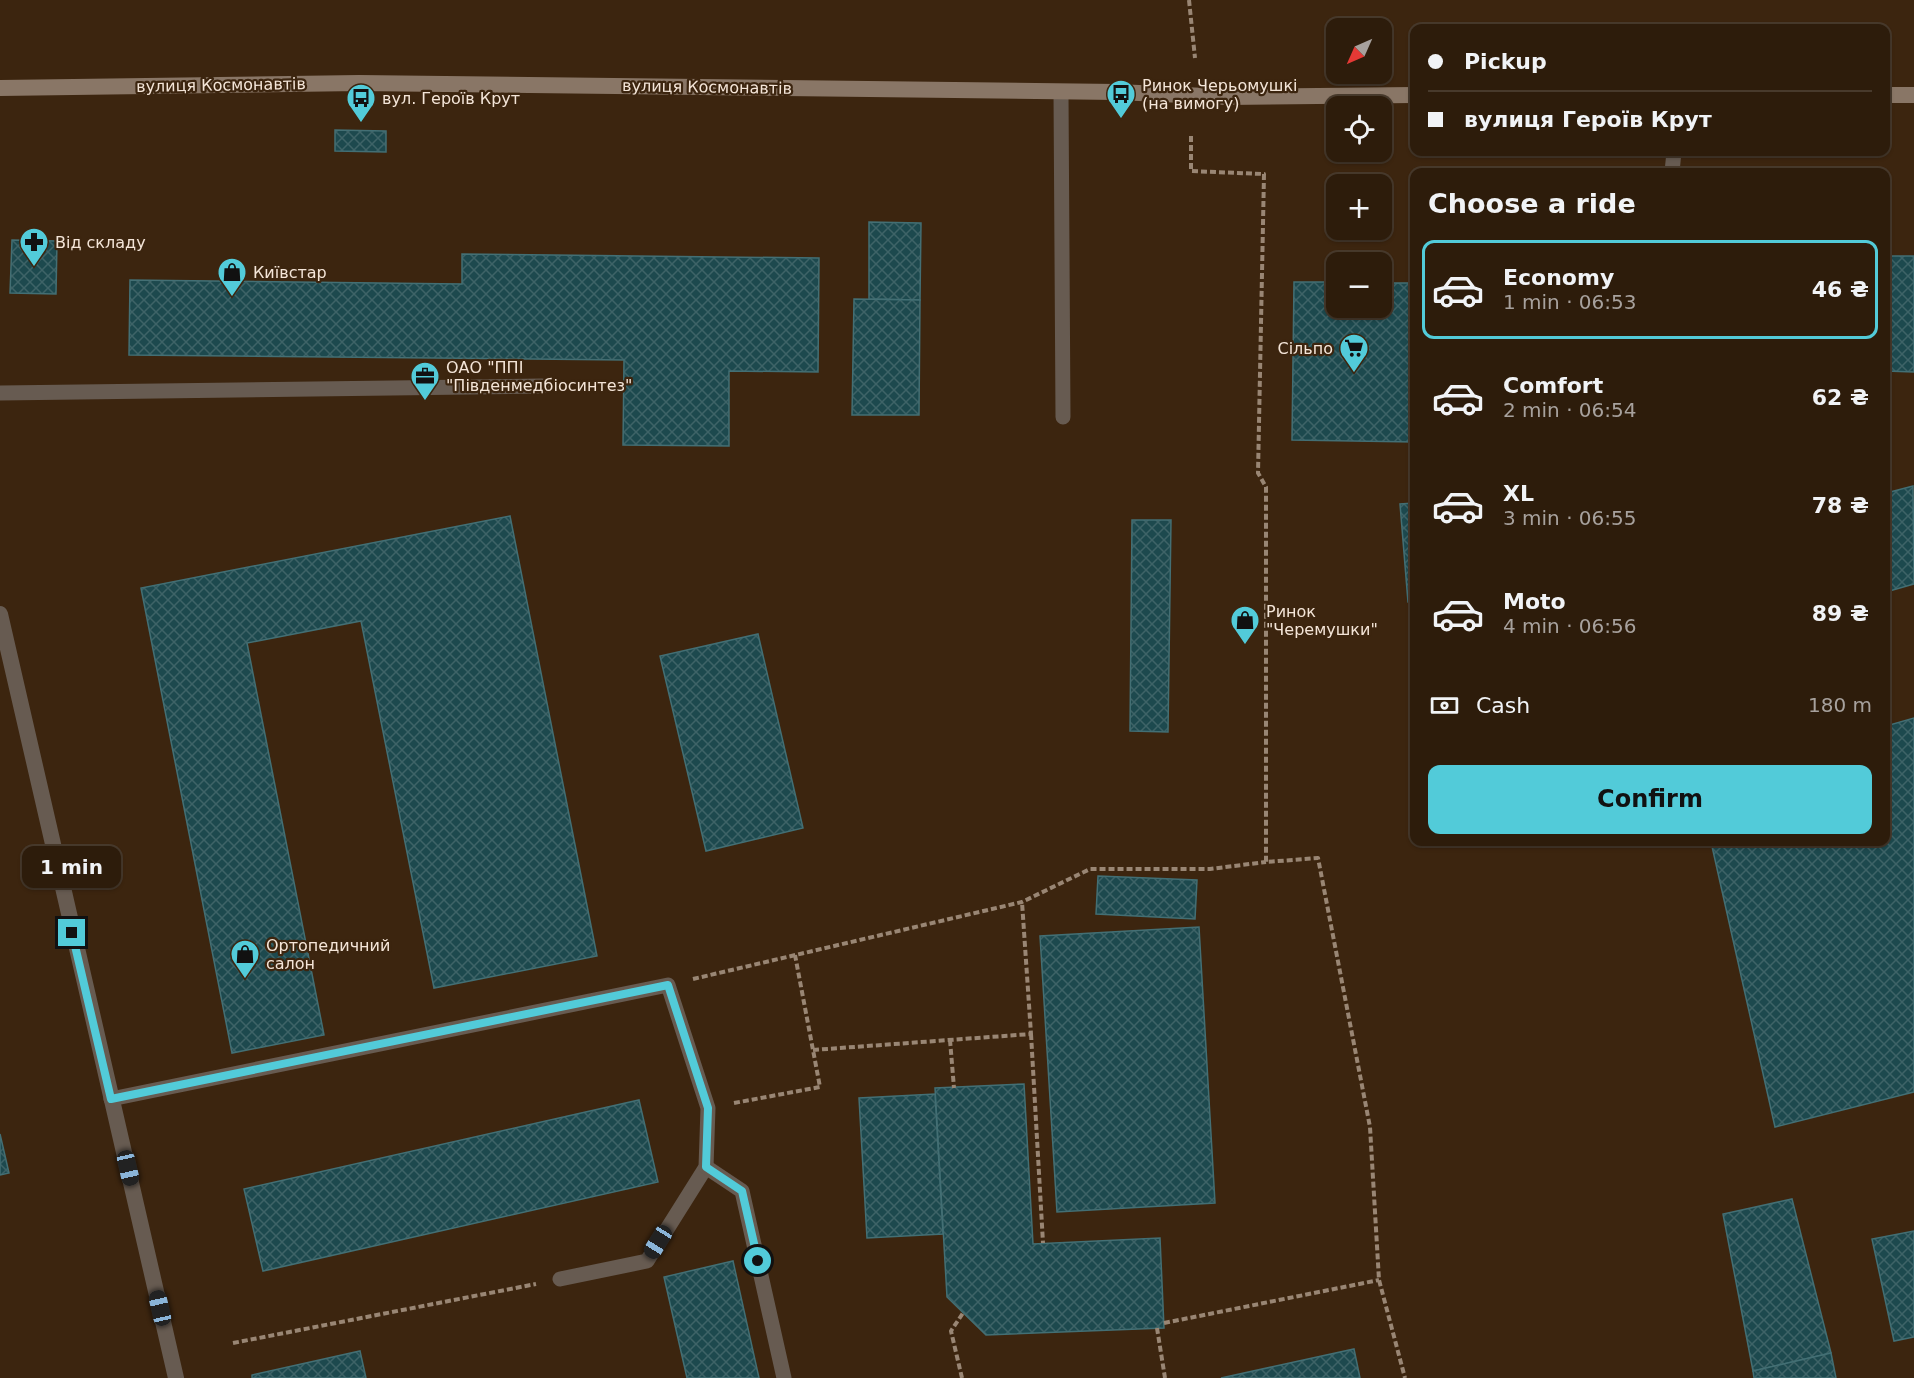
<!DOCTYPE html>
<meta charset="utf-8">
<style>
body{margin:0;font-family:"DejaVu Sans",sans-serif;background:#392919;color:#f1f3f6;height:100vh;display:flex;flex-direction:column;font-size:22px;white-space:nowrap}
*{box-sizing:border-box;margin:0}
p{font-size:20px;color:#a7a19d}
.icon{flex:none;width:33px;height:33px;fill:none;stroke:currentColor;stroke-width:2;stroke-linecap:round;stroke-linejoin:round}
.map{position:relative;flex:1;overflow:hidden}
.panel{position:absolute;left:1410px;top:168px;width:480px;height:678px;display:flex;flex-direction:column;background:#2d1c0b;border-radius:12px;box-shadow:0 2px 4px #0004,0 0 0 2px #483a2c}
.panel>*{flex:none}
.hud{position:absolute;left:1410px;top:24px;width:480px;height:132px;border-radius:12px;box-shadow:0 2px 4px #0004,0 0 0 2px #483a2c;display:grid;align-content:center;height:132px;padding:0 18px;background:#2d1c0b}
.needle{width:39px;rotate:225deg}
.fabs{position:absolute;left:1326px;top:18px;display:grid;gap:12px}
.fabs a{display:grid;place-items:center;width:66px;height:66px;border-radius:12px;background:#2d1c0b;box-shadow:0 2px 4px #0004,0 0 0 2px #483a2c;font-size:30px}
.end{position:absolute;width:27px;height:27px;margin:-14px;border:8px solid #52cbd9;background:#111;box-shadow:0 0 0 3px #111}
.from{border-radius:50%}
.bubble{position:absolute;height:42px;border-radius:12px;background:#2d1c0b;box-shadow:0 2px 4px #0004,0 0 0 2px #483a2c;font-size:20px;font-weight:700;line-height:42px;text-align:center}
.car{position:absolute;width:18px;height:36px;margin:-18px -9px;border-radius:8px;box-shadow:0 0 4px 2px #0007;background:linear-gradient(#222 24%,#8ab4d8 0 40%,#222 0 76%,#8ab4d8 0 86%,#222 0)}
.hud b{display:flex;align-items:center;gap:21px;height:57px;font-size:22px}
.hud b+b{border-top:2px solid #483a2c}
.hud i{width:15px;height:15px;background:#f1f3f6}
ul{padding:0;list-style:none}
li{display:flex;align-items:center;gap:18px;height:99px;margin:0 12px 9px;padding:0 6px;border:3px solid transparent;border-radius:12px}
li div{flex:1}
li b{display:block;font-size:22px}
li em{font-style:normal;font-weight:700}
li.on{border-color:#52cbd9}
li>.icon{width:54px;height:54px;stroke-width:1.5}
h2{padding:0 18px;font-size:27px;line-height:72px}
.pay{display:flex;align-items:center;gap:15px;height:66px;padding:0 18px;font-size:22px}
.pay p{margin-inline-start:auto}
.cta{display:flex;gap:12px;margin-top:auto;padding:12px 18px}
.cta a{flex:1;height:69px;border-radius:12px;background:#52cbd9;color:#111;font-size:24px;font-weight:700;line-height:69px;text-align:center}
.map>svg:first-child{display:block}
.building{fill:url(#building-cross-hatch);stroke:#436f74;stroke-width:1.5}
.lines{fill:none;stroke-linecap:round;stroke-linejoin:round}
.path{stroke:#998674;stroke-width:4;stroke-dasharray:6 3;stroke-linecap:butt}
.service{stroke:#675b51;stroke-width:15}
.minor{stroke:#675b51;stroke-width:16}
.secondary{stroke:#897666;stroke-width:16}
.route{stroke:#52cbd9;stroke-width:8}
.labels{text-anchor:middle;dominant-baseline:central;stroke-width:4.5;stroke-linejoin:round;paint-order:stroke}
.street-label{font-size:16px;fill:#f4e5d8;stroke:#3c250f}
.poi-label{font-size:16px;fill:#f4e5d8;stroke:#3c250f;text-anchor:start}
</style>
<div class="map">
<svg width="1914" height="1378" viewBox="0 0 1914 1378">
<defs>
<pattern id="building-cross-hatch" width="8" height="8" patternUnits="userSpaceOnUse" patternTransform="scale(1.5)"><rect width="8" height="8" fill="#1d494e"/><path d="M0 0l8 8M0 8l8-8" fill="none" stroke="#3e6367"/></pattern>
</defs>
<rect width="100%" height="100%" fill="#3c250f"/>
<g class="building">
<path d="M335 130 386 131V152L335 151Z"/>
<path d="M869 222 921 223 920 300 869 299Z"/>
<path d="M12 240 57 241 56 294 10 293Z"/>
<path d="M462 254 819 258 818 372 729 371V446L623 445 624 360 129 355 130 280 462 284Z"/>
<path d="M1886 256H1914V372L1886 371Z"/>
<path d="M1294 282H1336V308H1382V283H1414V442L1292 440Z"/>
<path d="M854 299 920 300 919 415H852Z"/>
<path d="M1913 486 1914 584 1886 592V493Z"/>
<path d="M1414 503V601L1408 602 1400 504Z"/>
<path d="M510 516 597 956 434 988 361 621 247 643 324 1035 232 1053 141 588Z"/>
<path d="M1132 520H1171L1168 732 1130 731Z"/>
<path d="M758 634 803 828 706 851 660 656Z"/>
<path d="M1914 718V1092L1775 1127 1711 842H1886V726Z"/>
<path d="M1098 876 1197 880 1195 919 1096 914Z"/>
<path d="M1199 927 1215 1203 1057 1212 1040 936Z"/>
<path d="M1024 1084 1033 1244 1160 1238 1164 1328 986 1335 947 1297 935 1088Z"/>
<path d="M935 1094 943 1234 867 1238 859 1098Z"/>
<path d="M639 1100 658 1182 263 1271 244 1189Z"/>
<path d="M0 1134 9 1173 0 1175Z"/>
<path d="M1792 1199 1831 1353 1753 1371 1723 1214Z"/>
<path d="M1914 1231V1337L1894 1341 1872 1239Z"/>
<path d="M733 1261 759 1378H687L664 1277Z"/>
<path d="M1354 1349 1360 1378H1221Z"/>
<path d="M360 1351 366 1378H252V1375Z"/>
<path d="M1831 1353 1836 1378H1754L1753 1371Z"/>
</g>
<g class="lines">
<g class="path">
<path d="M1189 0 1195 58"/>
<path d="M1191 136V171L1264 174 1258 473 1266 487V862L1318 858 1370 1127 1379 1280 1405 1378"/>
<path d="M693 979 1022 902 1090 869H1210L1266 862"/>
<path d="M1031 1034 1043 1243"/>
<path d="M950 1040 954 1088"/>
<path d="M813 1050 1031 1034 1022 902"/>
<path d="M734 1103 820 1087 795 955"/>
<path d="M1164 1323 1379 1280"/>
<path d="M1157 1328 1165 1378"/>
<path d="M233 1343 536 1284"/>
<path d="M962 1378 951 1331 963 1313"/>
</g>
<g class="service">
<path d="M1061 93 1063 417"/>
<path d="M1672 172 1674 152"/>
<path d="M0 393 542 386"/>
<path d="M111 1099 668 985 708 1108 706 1167 647 1261 560 1279"/>
<path d="M706 1167 742 1191 784 1378"/>
</g>
<path class="minor" d="M0 614 176 1378"/>
<g class="secondary">
<path d="M0 88 359 83 1117 92 1227 97 1414 95"/>
<path d="M1886 95H1914"/>
</g>
</g>
<g class="lines">
<path class="route" d="M72 933 111 1099 668 985 708 1108 706 1167 742 1191 758 1261"/>
</g>
<defs>
<g id="bus-pin" transform="scale(1.5)"><path d="M0 17L-7.5 6A9.5 9.5 0 1 1 7.5 6Z" fill="#52cbd9" stroke="#3c250f"/><path d="M-5-6H5V4H4V6H2V4H-2V6H-4V4H-5ZM-3.5-4V0h7V-4ZM-3.5 1.2v1.5H-2V1.2ZM2 1.2v1.5H3.5V1.2Z" fill="#111"/></g>
<g id="pharmacy-pin" transform="scale(1.5)"><path d="M0 17L-7.5 6A9.5 9.5 0 1 1 7.5 6Z" fill="#52cbd9" stroke="#3c250f"/><path d="M-2-6h4v4h4v4h-4v4h-4v-4h-4v-4h4Z" fill="#111"/></g>
<g id="shop-pin" transform="scale(1.5)"><path d="M0 17L-7.5 6A9.5 9.5 0 1 1 7.5 6Z" fill="#52cbd9" stroke="#3c250f"/><path d="M-5-2.5h2.3a2.7 3.5 0 0 1 5.4 0H5L5.5 6h-11ZM-1.5-2.5h3a1.5 2.3 0 0 0-3 0Z" fill="#111"/></g>
<g id="supermarket-pin" transform="scale(1.5)"><path d="M0 17L-7.5 6A9.5 9.5 0 1 1 7.5 6Z" fill="#52cbd9" stroke="#3c250f"/><path d="M-6-5.5h2.5l.6 2H6L4.5 2H-2.5L-4.4-4H-6ZM-1.5 3.2a1.3 1.3 0 1 0 .1 0ZM3 3.2a1.3 1.3 0 1 0 .1 0Z" fill="#111"/></g>
<g id="office-pin" transform="scale(1.5)"><path d="M0 17L-7.5 6A9.5 9.5 0 1 1 7.5 6Z" fill="#52cbd9" stroke="#3c250f"/><path d="M-6-3h4V-5.5h4V-3h4V5H-6ZM-1-4.5V-3h2v-1.5ZM-6 0V1H6V0Z" fill="#111"/></g>
</defs>
<g fill-rule="evenodd">
<use href="#bus-pin" x="1121" y="94"/>
<use href="#bus-pin" x="361" y="98"/>
<use href="#pharmacy-pin" x="34" y="242"/>
<use href="#shop-pin" x="232" y="272"/>
<use href="#supermarket-pin" x="1354" y="348"/>
<use href="#office-pin" x="425" y="376"/>
<use href="#shop-pin" x="1245" y="620"/>
<use href="#shop-pin" x="245" y="954"/>
</g>
<g class="labels">
<g class="street-label">
<text transform="translate(221 85) rotate(-1)">вулиця Космонавтів</text>
<text transform="translate(707 87) rotate(1)">вулиця Космонавтів</text>
</g>
<g class="poi-label">
<text x="1142" y="85">Ринок Черьомушкі<tspan x="1142" dy="18">(на вимогу)</tspan></text>
<text x="382" y="98">вул. Героїв Крут</text>
<text x="55" y="242">Від складу</text>
<text x="253" y="272">Київстар</text>
<text x="1333" y="348" text-anchor="end">Сільпо</text>
<text x="446" y="367">ОАО "ППІ<tspan x="446" dy="18">"Південмедбіосинтез"</tspan></text>
<text x="1266" y="611">Ринок<tspan x="1266" dy="18">"Черемушки"</tspan></text>
<text x="266" y="945">Ортопедичний<tspan x="266" dy="18">салон</tspan></text>
</g>
</g>
</svg>
<div class="fabs">
<a><svg class="needle" viewBox="-14 -14 28 28"><path d="M0-13l5 13h-10z" fill="#e53935"/><path d="M0 13l5-13h-10z" fill="#a7a19d"/></svg></a>
<a><svg class="icon" aria-label="locate" viewBox="0 0 24 24"><circle cx="12" cy="12" r="6"/><path d="M12 2v4M12 18v4M2 12h4M18 12h4"/></svg></a>
<a>+</a>
<a>−</a>
</div>
<i class="end from" style="left:758px;top:1261px"></i>
<i class="end" style="left:72px;top:933px"></i>
<div class="bubble" style="left:22px;top:846px;width:99px">1 min</div>
<i class="car" style="left:128px;top:1168px;rotate:167deg"></i>
<i class="car" style="left:658px;top:1242px;rotate:212deg"></i>
<i class="car" style="left:160px;top:1308px;rotate:347deg"></i>
<div class="hud">
<b><i class="from"></i>Pickup</b>
<b><i></i>вулиця Героїв Крут</b>
</div>
<section class="panel">
<h2>Choose a ride</h2>
<ul>
<li class="on"><svg class="icon" aria-label="car" viewBox="0 0 24 24"><path d="M5 17H2v-5l4-1 3-4h7l3 4 3 1v5h-3M9 17h6M6 11h13"/><circle cx="7" cy="17" r="2"/><circle cx="17" cy="17" r="2"/></svg><div><b>Economy</b><p>1 min · 06:53</p></div><em>46 ₴</em></li>
<li><svg class="icon" aria-label="car" viewBox="0 0 24 24"><path d="M5 17H2v-5l4-1 3-4h7l3 4 3 1v5h-3M9 17h6M6 11h13"/><circle cx="7" cy="17" r="2"/><circle cx="17" cy="17" r="2"/></svg><div><b>Comfort</b><p>2 min · 06:54</p></div><em>62 ₴</em></li>
<li><svg class="icon" aria-label="car" viewBox="0 0 24 24"><path d="M5 17H2v-5l4-1 3-4h7l3 4 3 1v5h-3M9 17h6M6 11h13"/><circle cx="7" cy="17" r="2"/><circle cx="17" cy="17" r="2"/></svg><div><b>XL</b><p>3 min · 06:55</p></div><em>78 ₴</em></li>
<li><svg class="icon" aria-label="car" viewBox="0 0 24 24"><path d="M5 17H2v-5l4-1 3-4h7l3 4 3 1v5h-3M9 17h6M6 11h13"/><circle cx="7" cy="17" r="2"/><circle cx="17" cy="17" r="2"/></svg><div><b>Moto</b><p>4 min · 06:56</p></div><em>89 ₴</em></li>
</ul>
<div class="pay"><svg class="icon" aria-label="cash" viewBox="0 0 24 24"><path d="M3 7h18v10H3z"/><circle cx="12" cy="12" r="2"/></svg>Cash<p>180 m</p></div>
<div class="cta"><a>Confirm</a></div>
</section>
</div>
